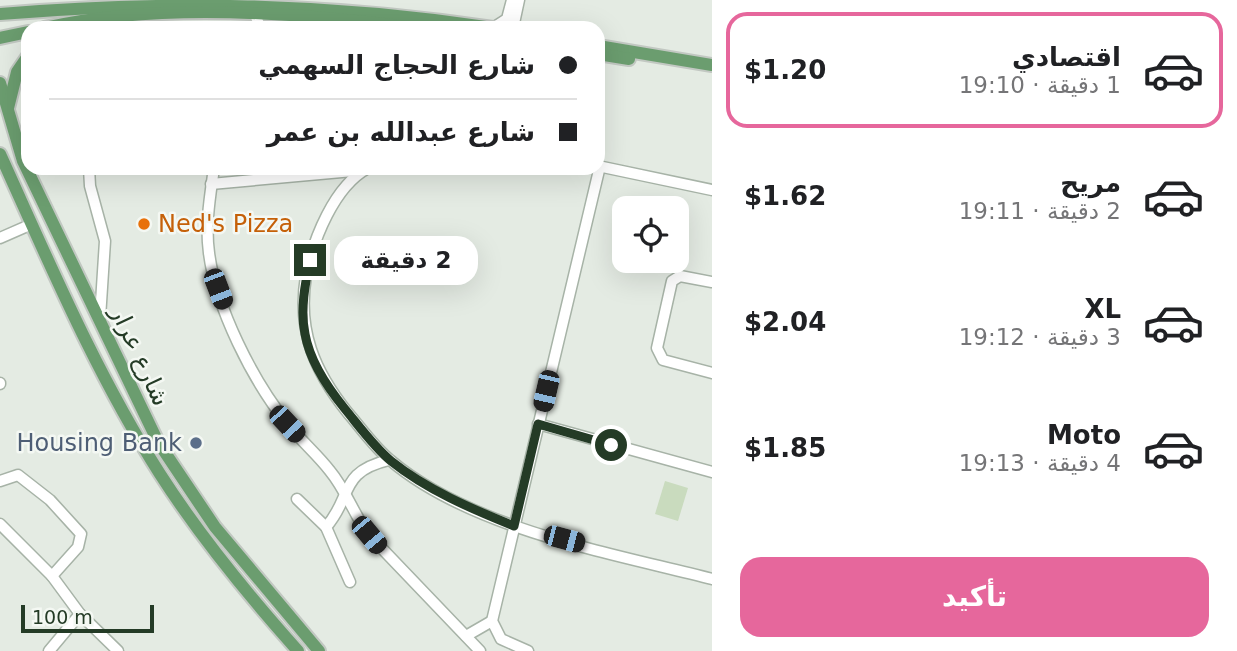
<!DOCTYPE html>
<html lang="ar">
<meta charset="utf-8">
<style>
body{margin:0;font-family:"DejaVu Sans","Noto Naskh Arabic",sans-serif;background:#f2f2f2;color:#202124;direction:rtl;height:100vh;display:flex;flex-direction:column;font-size:26px;white-space:nowrap}
*{box-sizing:border-box;margin:0}
p{font-size:23px;color:#757577}
.icon{flex:none;width:38px;height:38px;fill:none;stroke:currentColor;stroke-width:2;stroke-linecap:round;stroke-linejoin:round}
.map{position:relative;flex:1;overflow:hidden;direction:ltr}
.panel{display:flex;flex-direction:column;background:#fff;width:525px}
.panel>*{flex:none}
.hud{position:absolute;left:21px;top:21px;width:584px;height:154px;border-radius:21px;box-shadow:0 7px 28px #0002;direction:rtl;display:grid;align-content:center;height:154px;padding:0 28px;background:#fff}
.buttons{position:absolute;left:612px;top:196px;display:grid;gap:14px}
.buttons a{display:grid;place-items:center;width:77px;height:77px;border-radius:14px;background:#fff;box-shadow:0 7px 28px #0002;font-size:35px}
.scale{position:absolute;left:21px;bottom:18px;width:133px;box-sizing:border-box;padding-left:7px;border:4px solid #243b26;border-top:0;font-size:19px;line-height:24px;white-space:nowrap;color:#243b26;-webkit-text-stroke:5px #f4f8f3;paint-order:stroke}
.end{position:absolute;width:32px;height:32px;margin:-16px;border:9px solid #243b26;background:#fff;box-shadow:0 0 0 4px #fff}
.from{border-radius:50%}
.bubble{position:absolute;height:49px;border-radius:21px;background:#fff;box-shadow:0 7px 28px #0002;font-size:23px;font-weight:700;line-height:49px;text-align:center;direction:rtl}
.car{position:absolute;width:21px;height:42px;margin:-21px -10px;border-radius:9px;box-shadow:0 0 5px 2px #0007;background:linear-gradient(#222 24%,#8ab4d8 0 40%,#222 0 76%,#8ab4d8 0 86%,#222 0)}
.hud b{display:flex;align-items:center;gap:24px;height:66px;font-size:26px}
.hud b+b{border-top:2px solid #e0e0e0}
.hud i{width:18px;height:18px;background:#202124}
ul{padding:12px 0 0;list-style:none}
li{display:flex;align-items:center;gap:21px;height:116px;margin:0 14px 10px;padding:0 14px;border:4px solid transparent;border-radius:21px}
li div{flex:1}
li b{display:block;font-size:26px}
li em{font-style:normal;font-weight:700}
li.current{border-color:#e6679c}
li>.icon{width:63px;height:63px;stroke-width:1.5}
.button{display:flex;gap:14px;margin-top:auto;padding:14px 28px}
.button a{flex:1;height:80px;border-radius:21px;background:#e6679c;color:#fff;font-size:28px;font-weight:700;line-height:80px;text-align:center}
main{display:flex;flex:1;min-height:0}
.map>svg:first-child{display:block}
.green{fill:#c9dbbe}
.lines{fill:none;stroke-linecap:round;stroke-linejoin:round}
.minor-casing{stroke:#a7b3a7;stroke-width:13}
.major-casing{stroke:#c2c8c2;stroke-width:16}
.minor{stroke:#fff;stroke-width:10}
.major{stroke:#6b9d6f;stroke-width:12}
.route{stroke:#243b26;stroke-width:9}
.food-dot{fill:#e8710a;stroke:#f4f8f3;stroke-width:2.5}
.service-dot{fill:#5c6f8a;stroke:#f4f8f3;stroke-width:2.5}
.labels{text-anchor:middle;dominant-baseline:central;stroke-width:5;stroke-linejoin:round;paint-order:stroke}
.food-label{font-size:24px;fill:#c56008;stroke:#f4f8f3;text-anchor:start}
.street-label{font-size:24px;fill:#243b26;stroke:#f4f8f3}
.service-label{font-size:24px;fill:#4e5e75;stroke:#f4f8f3;text-anchor:end}
</style>
<main>
<section class="panel">
<ul>
<li class="current"><svg class="icon" aria-label="car" viewBox="0 0 24 24"><path d="M5 17H2v-5l4-1 3-4h7l3 4 3 1v5h-3M9 17h6M6 11h13"/><circle cx="7" cy="17" r="2"/><circle cx="17" cy="17" r="2"/></svg><div><b>اقتصادي</b><p>1 دقيقة · 19:10</p></div><em>$1.20</em></li>
<li><svg class="icon" aria-label="car" viewBox="0 0 24 24"><path d="M5 17H2v-5l4-1 3-4h7l3 4 3 1v5h-3M9 17h6M6 11h13"/><circle cx="7" cy="17" r="2"/><circle cx="17" cy="17" r="2"/></svg><div><b>مريح</b><p>2 دقيقة · 19:11</p></div><em>$1.62</em></li>
<li><svg class="icon" aria-label="car" viewBox="0 0 24 24"><path d="M5 17H2v-5l4-1 3-4h7l3 4 3 1v5h-3M9 17h6M6 11h13"/><circle cx="7" cy="17" r="2"/><circle cx="17" cy="17" r="2"/></svg><div><b>XL</b><p>3 دقيقة · 19:12</p></div><em>$2.04</em></li>
<li><svg class="icon" aria-label="car" viewBox="0 0 24 24"><path d="M5 17H2v-5l4-1 3-4h7l3 4 3 1v5h-3M9 17h6M6 11h13"/><circle cx="7" cy="17" r="2"/><circle cx="17" cy="17" r="2"/></svg><div><b>Moto</b><p>4 دقيقة · 19:13</p></div><em>$1.85</em></li>
</ul>
<div class="button"><a>تأكيد</a></div>
</section>
<div class="map">
<svg width="712" height="651" viewBox="0 0 712 651">
<rect width="100%" height="100%" fill="#e4ebe3"/>
<path class="green" d="M665 481 688 488 678 521 655 514Z"/>
<g class="lines">
<g class="minor-casing">
<g id="minor">
<path d="M255 15 261 28"/>
<path d="M493 28 507 19 512 0"/>
<path d="M513 28 519 0"/>
<path d="M598 166 712 190"/>
<path d="M89 168 90 186 105 241 100 318"/>
<path d="M214 168C210 197 205 224 209 253 216 308 253 381 287 423 300 440 317 454 330 471 346 490 354 515 369 535L480 651"/>
<path d="M368 168C334 186 313 240 306 276 297 330 314 371 348 413 361 428 374 447 390 460 471 529 611 553 712 579"/>
<path d="M211 184 364 170"/>
<path d="M0 238 32 224"/>
<path d="M712 282 680 276 672 281 657 348 663 360 712 373"/>
<path d="M0 383V384"/>
<path d="M538 424 712 472"/>
<path d="M0 481 18 475 50 500 81 534 78 547 52 576"/>
<path d="M297 499 326 527 350 582"/>
<path d="M0 524 52 576 80 614 118 651"/>
<path d="M326 527C353 497 338 472 389 460"/>
<path d="M466 636 492 621"/>
<path d="M49 651 80 614"/>
<path d="M528 651 501 639 492 621 600 166"/>
</g>
</g>
<g class="major-casing">
<g id="major">
<path d="M0 14C168 0 327 3 493 28"/>
<path d="M44 28C165 1 296 13 417 28"/>
<path d="M0 38 28 32"/>
<path d="M598 46 712 65"/>
<path d="M598 54 629 59"/>
<path d="M0 83 23 161 158 442 215 527 319 651"/>
<path d="M8 108 17 72 28 56"/>
<path d="M0 154C49 262 96 374 160 474 201 538 248 595 298 651"/>
</g>
</g>
<use href="#minor" class="minor"/>
<use href="#major" class="major"/>
</g>
<g class="lines">
<path class="route" d="M310 260C305 284 300 310 305 334 310 362 327 387 345 409 359 426 374 447 391 461 427 490 472 509 514 526L538 424 611 445"/>
</g>
<circle class="food-dot" cx="144" cy="224" r="7"/>
<circle class="service-dot" cx="196" cy="443" r="7"/>
<g class="labels">
<g class="food-label">
<text x="158" y="224">Ned's Pizza</text>
</g>
<g class="street-label">
<text transform="translate(140 356) rotate(65)">شارع عرار</text>
</g>
<g class="service-label">
<text x="182" y="443">Housing Bank</text>
</g>
</g>
</svg>
<div class="buttons">
<a><svg class="icon" aria-label="locate" viewBox="0 0 24 24"><circle cx="12" cy="12" r="6"/><path d="M12 2v4M12 18v4M2 12h4M18 12h4"/></svg></a>
</div>
<div class="scale">100 m</div>
<i class="end from" style="left:611px;top:445px"></i>
<i class="end" style="left:310px;top:260px"></i>
<div class="bubble" style="left:334px;top:236px;width:144px">2 دقيقة</div>
<i class="car" style="left:218px;top:289px;rotate:159deg"></i>
<i class="car" style="left:546px;top:391px;rotate:193deg"></i>
<i class="car" style="left:287px;top:424px;rotate:137deg"></i>
<i class="car" style="left:369px;top:535px;rotate:140deg"></i>
<i class="car" style="left:564px;top:539px;rotate:105deg"></i>
<div class="hud">
<b><i class="from"></i>شارع الحجاج السهمي</b>
<b><i></i>شارع عبدالله بن عمر</b>
</div>
</div>
</main>
